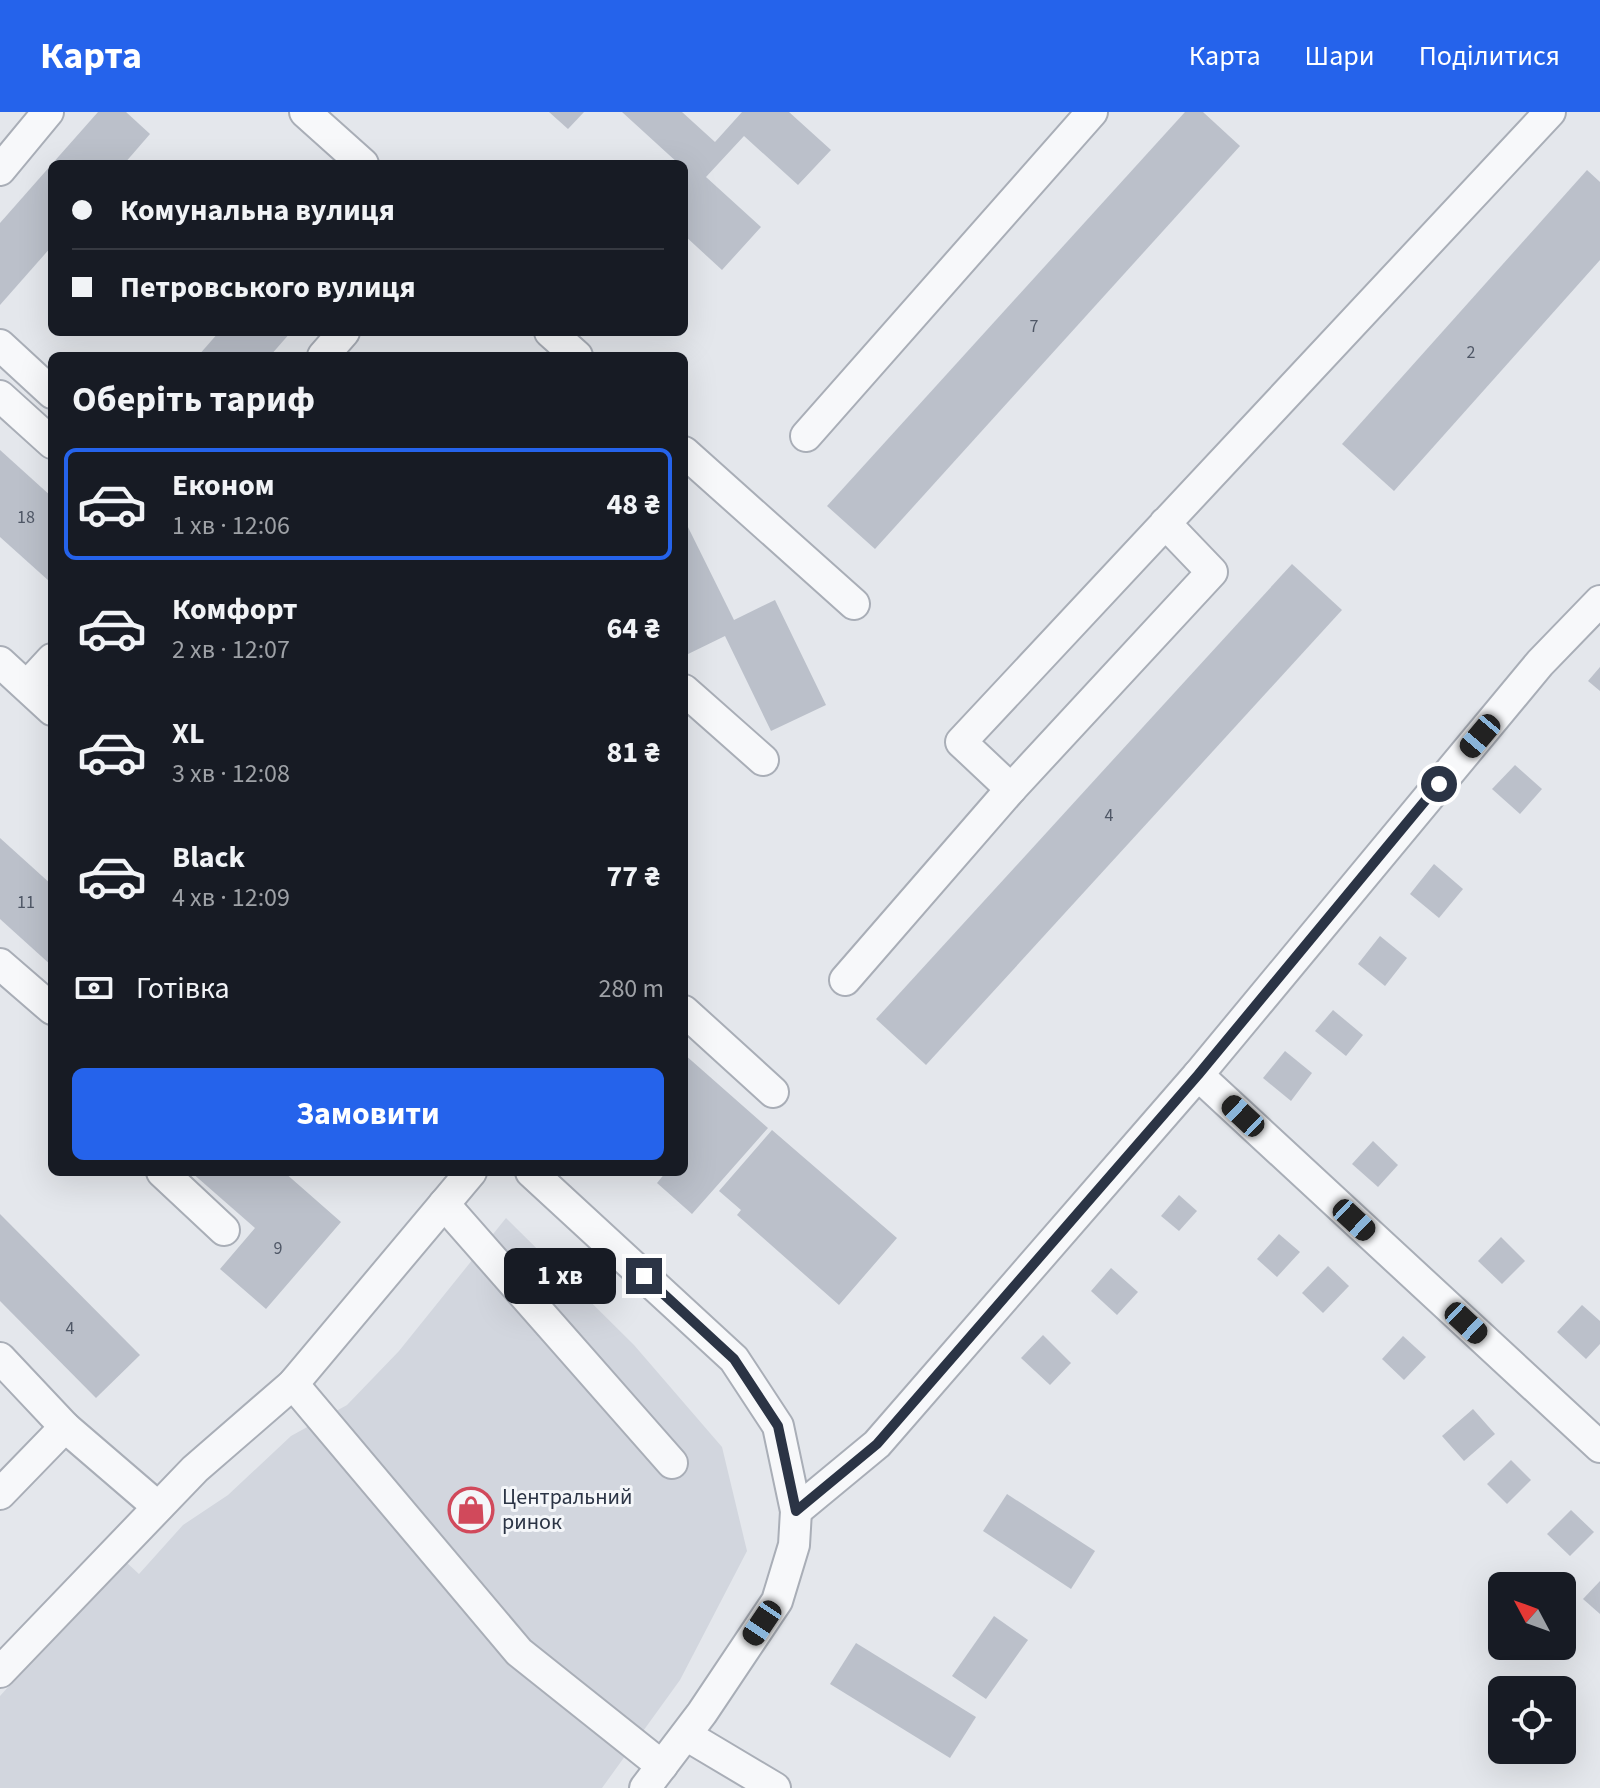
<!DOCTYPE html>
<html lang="uk">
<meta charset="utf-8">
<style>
body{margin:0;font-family:"Source Sans 3",sans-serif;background:#20242c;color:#f1f3f6;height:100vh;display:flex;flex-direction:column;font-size:30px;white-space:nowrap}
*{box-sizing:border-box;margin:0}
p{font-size:26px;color:#9ea1a6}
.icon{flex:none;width:44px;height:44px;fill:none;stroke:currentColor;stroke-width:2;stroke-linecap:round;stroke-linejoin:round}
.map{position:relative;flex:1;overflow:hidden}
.sheet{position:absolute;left:48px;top:240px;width:640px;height:824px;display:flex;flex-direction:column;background:#171b24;border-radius:12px;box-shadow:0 8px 32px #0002}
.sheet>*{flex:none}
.banner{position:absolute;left:48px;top:48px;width:640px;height:176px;border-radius:12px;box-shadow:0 8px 32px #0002;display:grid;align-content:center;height:176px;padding:0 24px;background:#171b24}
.needle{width:52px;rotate:311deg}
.fabs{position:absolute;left:1488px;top:1460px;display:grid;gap:16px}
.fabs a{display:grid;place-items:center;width:88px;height:88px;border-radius:12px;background:#171b24;box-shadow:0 8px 32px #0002;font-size:40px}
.end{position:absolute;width:36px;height:36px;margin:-18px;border:10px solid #2b3445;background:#fff;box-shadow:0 0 0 4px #fff}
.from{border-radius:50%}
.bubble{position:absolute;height:56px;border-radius:12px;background:#171b24;box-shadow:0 8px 32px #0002;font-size:26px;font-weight:700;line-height:56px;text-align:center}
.car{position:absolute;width:24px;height:48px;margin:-24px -12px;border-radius:10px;box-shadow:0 0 6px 2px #0007;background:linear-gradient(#222 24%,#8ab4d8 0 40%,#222 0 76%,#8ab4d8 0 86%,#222 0)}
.banner b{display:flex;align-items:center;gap:28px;height:76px;font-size:30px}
.banner b+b{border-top:2px solid #363941}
.banner i{width:20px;height:20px;background:#f1f3f6}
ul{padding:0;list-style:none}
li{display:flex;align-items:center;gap:24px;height:112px;margin:0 16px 12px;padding:0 8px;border:4px solid transparent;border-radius:12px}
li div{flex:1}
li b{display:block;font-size:30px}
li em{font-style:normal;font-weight:700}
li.selected{border-color:#2563eb}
li>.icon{width:72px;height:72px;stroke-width:1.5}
h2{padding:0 24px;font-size:36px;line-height:96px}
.pay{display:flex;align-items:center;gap:20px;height:88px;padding:0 24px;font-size:30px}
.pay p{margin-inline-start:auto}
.button{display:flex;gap:16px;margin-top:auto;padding:16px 24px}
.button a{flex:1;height:92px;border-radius:12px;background:#2563eb;color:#fff;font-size:32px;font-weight:700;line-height:92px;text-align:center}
header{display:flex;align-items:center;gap:48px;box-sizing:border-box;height:112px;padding:0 40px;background:#2563eb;color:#fff}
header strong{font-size:38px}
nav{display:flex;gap:44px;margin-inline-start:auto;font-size:28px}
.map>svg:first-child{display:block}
.built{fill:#d2d6de}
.building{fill:#bbc0ca}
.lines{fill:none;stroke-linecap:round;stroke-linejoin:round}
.minor-casing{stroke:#a9aeb7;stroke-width:34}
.minor{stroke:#f7f8fa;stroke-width:30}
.route{stroke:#2b3445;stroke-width:10}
.labels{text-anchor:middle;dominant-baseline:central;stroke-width:6;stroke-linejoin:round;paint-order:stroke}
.number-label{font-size:18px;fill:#4f5766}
.poi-label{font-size:22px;fill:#2b3445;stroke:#f4f6f9;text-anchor:start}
</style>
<header>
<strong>Карта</strong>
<nav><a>Карта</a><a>Шари</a><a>Поділитися</a></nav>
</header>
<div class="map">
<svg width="1600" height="1676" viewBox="0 0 1600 1676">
<rect width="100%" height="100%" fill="#e4e7ec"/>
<path class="built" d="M506 1106 634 1233 722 1335 747 1439 680 1568 602 1676H0V1584L73 1503 126 1450 139 1462 183 1413 228 1383 291 1324 347 1293 399 1239Z"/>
<g class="building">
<path d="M98 0H126L150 22 124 52H52Z"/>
<path d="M549 0H584L568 17Z"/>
<path d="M622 0H682L715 30 742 0H789L831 38 798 73 744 24 706 65 761 115 722 158 684 123V52H679Z"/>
<path d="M1185 0H1203L1240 34 875 437 827 394Z"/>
<path d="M52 52V134L0 193V111Z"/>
<path d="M1587 58 1600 70V148L1394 379 1342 332Z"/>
<path d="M219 220H291L270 244H198Z"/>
<path d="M0 338 52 385V465L49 469 0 425Z"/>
<path d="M684 407 734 508 775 488 826 593 771 619 725 524 684 544Z"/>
<path d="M1292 452 1342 498 926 953 876 907Z"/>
<path d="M1600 555V579L1588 569Z"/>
<path d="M1515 653 1542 677 1520 702 1492 677Z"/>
<path d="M0 726 52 773V854L0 807Z"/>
<path d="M1434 752 1463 777 1439 806 1410 782Z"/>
<path d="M1380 824 1407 846 1385 874 1358 852Z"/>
<path d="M1333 898 1363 923 1346 944 1315 919Z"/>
<path d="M1285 939 1312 961 1291 989 1263 966Z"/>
<path d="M684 942 768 1016 692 1102 657 1071 666 1060H684Z"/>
<path d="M772 1018 897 1126 839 1193 737 1103 741 1098 719 1079Z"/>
<path d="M1373 1029 1398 1053 1378 1075 1352 1052Z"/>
<path d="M191 1060H284L341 1110 266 1197 220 1157 255 1116Z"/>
<path d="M1179 1083 1197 1099 1179 1119 1161 1104Z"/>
<path d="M0 1102 140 1243 96 1286 0 1189Z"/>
<path d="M1279 1122 1300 1140 1277 1165 1257 1147Z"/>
<path d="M1501 1125 1525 1149 1502 1172 1478 1149Z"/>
<path d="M1328 1154 1349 1174 1323 1201 1302 1181Z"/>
<path d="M1111 1156 1138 1180 1117 1203 1091 1179Z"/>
<path d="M1582 1193 1600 1209V1232L1586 1247 1557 1220Z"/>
<path d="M1043 1223 1071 1251 1050 1273 1021 1246Z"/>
<path d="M1403 1224 1426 1245 1404 1268 1382 1247Z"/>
<path d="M1473 1297 1495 1322 1464 1349 1442 1324Z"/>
<path d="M1511 1348 1531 1368 1507 1392 1487 1372Z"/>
<path d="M1007 1382 1095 1439 1071 1477 983 1419Z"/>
<path d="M1571 1398 1594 1420 1570 1444 1547 1422Z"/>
<path d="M1600 1469V1502L1583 1487Z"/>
<path d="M994 1504 1028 1528 986 1587 952 1564Z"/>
<path d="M856 1531 976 1605 950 1646 830 1572Z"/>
</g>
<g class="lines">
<g class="minor-casing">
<g id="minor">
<path d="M305 0 363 52"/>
<path d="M0 58 48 0"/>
<path d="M550 220 577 244"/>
<path d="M0 233 52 281"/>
<path d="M323 244 344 220"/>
<path d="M0 284 52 331"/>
<path d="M806 324 1092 0"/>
<path d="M684 340 854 492"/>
<path d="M1165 411 1212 460 1011 677 961 630 1550 0"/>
<path d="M0 550 52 598"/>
<path d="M27 574 52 547"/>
<path d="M684 578 763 648"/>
<path d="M0 852 52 897"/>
<path d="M845 868 1011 677"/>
<path d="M684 899 773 980"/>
<path d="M1198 963 1600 1335"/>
<path d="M162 1060 224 1118"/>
<path d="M531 1060 734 1247 778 1314 796 1399 794 1433 777 1489 702 1601 645 1676"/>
<path d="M444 1092 672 1351"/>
<path d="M0 1246 65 1315"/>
<path d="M293 1272 519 1540 662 1654"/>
<path d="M0 1382 65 1315 158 1395"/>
<path d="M796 1399 877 1332 1198 963 1540 551 1600 489"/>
<path d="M0 1560 195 1357 293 1272 471 1060"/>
<path d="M686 1623 775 1676"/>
</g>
</g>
<use href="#minor" class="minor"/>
</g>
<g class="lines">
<path class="route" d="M644 1164 734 1247 778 1314 796 1399 877 1332 1198 963 1439 672"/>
</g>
<defs>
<g id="shop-ring" transform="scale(2.3)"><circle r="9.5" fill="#f4f6f9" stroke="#d1495b" stroke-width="1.5"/><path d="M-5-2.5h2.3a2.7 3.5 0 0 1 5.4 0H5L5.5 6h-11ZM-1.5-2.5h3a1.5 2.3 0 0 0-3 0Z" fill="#d1495b"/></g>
</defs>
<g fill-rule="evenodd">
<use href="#shop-ring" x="471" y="1398"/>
</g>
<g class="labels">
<g class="number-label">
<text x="1034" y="214">7</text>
<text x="1471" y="240">2</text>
<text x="26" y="405">18</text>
<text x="1109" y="703">4</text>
<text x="26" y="790">11</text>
<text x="278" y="1136">9</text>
<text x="70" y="1216">4</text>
</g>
<g class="poi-label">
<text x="502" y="1385">Центральний<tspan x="502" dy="25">ринок</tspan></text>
</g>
</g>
</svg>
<div class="fabs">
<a><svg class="needle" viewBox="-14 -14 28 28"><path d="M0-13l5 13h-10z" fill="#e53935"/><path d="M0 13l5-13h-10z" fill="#9ea1a6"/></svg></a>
<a><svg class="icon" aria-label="locate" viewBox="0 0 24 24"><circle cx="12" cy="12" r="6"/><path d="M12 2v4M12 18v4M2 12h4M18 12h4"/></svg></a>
</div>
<i class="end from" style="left:1439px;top:672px"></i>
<i class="end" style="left:644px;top:1164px"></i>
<div class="bubble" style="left:504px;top:1136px;width:112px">1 хв</div>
<i class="car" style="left:1480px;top:624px;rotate:220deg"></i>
<i class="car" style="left:1243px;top:1004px;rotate:313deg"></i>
<i class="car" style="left:1354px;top:1108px;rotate:133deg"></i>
<i class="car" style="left:1466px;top:1211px;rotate:133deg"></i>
<i class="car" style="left:762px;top:1511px;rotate:214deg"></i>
<div class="banner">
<b><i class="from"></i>Комунальна вулиця</b>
<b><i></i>Петровського вулиця</b>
</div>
<section class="sheet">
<h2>Оберіть тариф</h2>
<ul>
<li class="selected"><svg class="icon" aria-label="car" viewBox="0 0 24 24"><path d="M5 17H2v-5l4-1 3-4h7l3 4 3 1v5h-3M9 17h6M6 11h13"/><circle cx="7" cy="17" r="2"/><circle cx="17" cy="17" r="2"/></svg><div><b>Економ</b><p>1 хв · 12:06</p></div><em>48 ₴</em></li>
<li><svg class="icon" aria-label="car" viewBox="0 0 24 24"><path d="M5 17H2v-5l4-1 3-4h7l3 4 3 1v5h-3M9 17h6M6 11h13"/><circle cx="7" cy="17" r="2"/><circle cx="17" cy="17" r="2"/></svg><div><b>Комфорт</b><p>2 хв · 12:07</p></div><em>64 ₴</em></li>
<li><svg class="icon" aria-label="car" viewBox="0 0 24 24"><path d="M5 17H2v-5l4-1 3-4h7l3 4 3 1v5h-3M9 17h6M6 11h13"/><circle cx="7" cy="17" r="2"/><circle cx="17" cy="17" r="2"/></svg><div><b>XL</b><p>3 хв · 12:08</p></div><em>81 ₴</em></li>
<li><svg class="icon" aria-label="car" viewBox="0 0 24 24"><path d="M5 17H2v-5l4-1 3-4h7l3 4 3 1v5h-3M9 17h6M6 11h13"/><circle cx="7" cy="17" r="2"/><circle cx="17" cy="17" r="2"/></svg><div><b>Black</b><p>4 хв · 12:09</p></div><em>77 ₴</em></li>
</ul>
<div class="pay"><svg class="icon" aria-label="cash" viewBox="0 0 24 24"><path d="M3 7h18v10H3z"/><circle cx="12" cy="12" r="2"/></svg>Готівка<p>280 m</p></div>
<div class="button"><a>Замовити</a></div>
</section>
</div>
